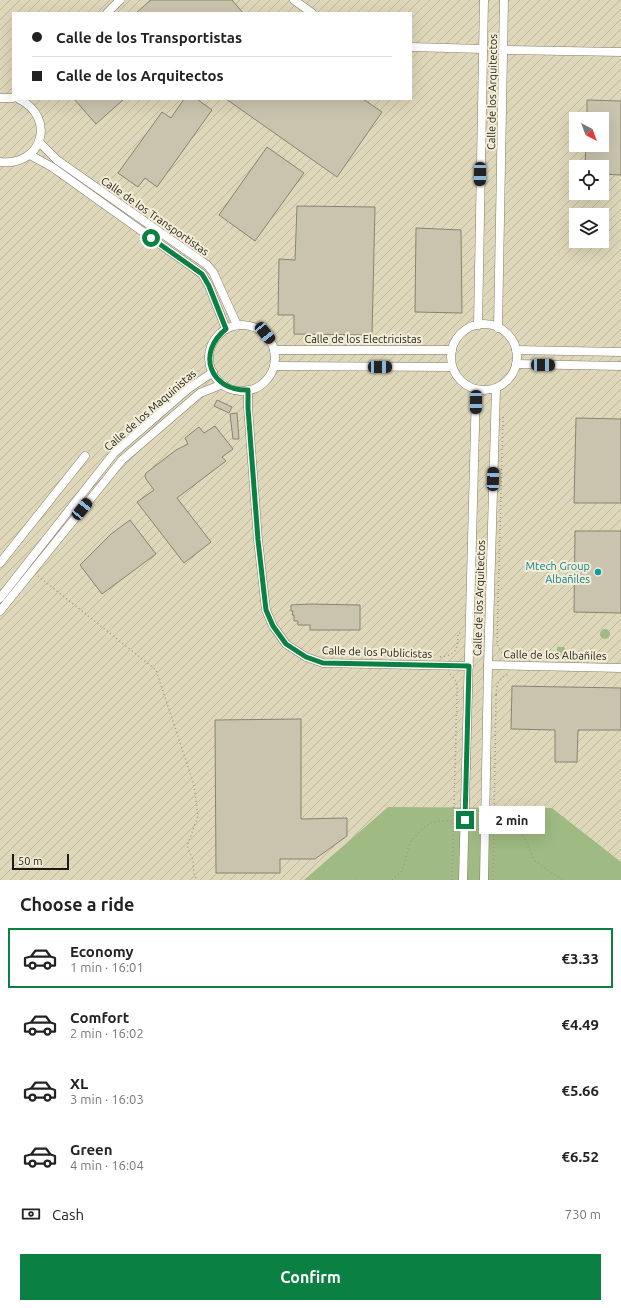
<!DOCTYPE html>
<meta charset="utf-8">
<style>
body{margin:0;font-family:Ubuntu,sans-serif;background:#f6f6f6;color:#222;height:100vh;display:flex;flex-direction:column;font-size:15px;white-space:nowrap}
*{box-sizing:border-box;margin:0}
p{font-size:13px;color:#767676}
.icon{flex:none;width:22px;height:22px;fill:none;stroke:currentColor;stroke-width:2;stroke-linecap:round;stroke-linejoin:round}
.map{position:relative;height:880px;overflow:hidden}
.sheet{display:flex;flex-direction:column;background:#fff;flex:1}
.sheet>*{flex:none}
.guide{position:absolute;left:12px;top:12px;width:400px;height:88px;border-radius:0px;box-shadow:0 4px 16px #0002;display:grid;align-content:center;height:88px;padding:0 20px;background:#fff}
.needle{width:26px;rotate:139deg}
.tools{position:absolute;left:569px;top:112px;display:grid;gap:8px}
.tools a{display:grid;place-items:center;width:40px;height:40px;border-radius:0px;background:#fff;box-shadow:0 4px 16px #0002;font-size:20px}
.scale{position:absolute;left:12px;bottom:10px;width:57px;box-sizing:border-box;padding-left:4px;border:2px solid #1b1911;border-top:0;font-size:11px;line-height:14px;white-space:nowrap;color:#1b1911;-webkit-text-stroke:3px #f4eed8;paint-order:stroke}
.end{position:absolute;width:18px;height:18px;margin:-9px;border:5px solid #0b8043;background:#fff;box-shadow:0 0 0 2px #fff}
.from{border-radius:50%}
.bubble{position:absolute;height:28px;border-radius:0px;background:#fff;box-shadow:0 4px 16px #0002;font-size:13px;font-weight:600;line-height:28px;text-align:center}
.car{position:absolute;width:12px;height:24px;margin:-12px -6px;border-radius:5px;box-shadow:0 0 3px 1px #0007;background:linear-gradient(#222 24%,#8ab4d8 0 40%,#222 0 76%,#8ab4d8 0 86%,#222 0)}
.guide b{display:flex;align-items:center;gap:14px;height:38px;font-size:15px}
.guide b+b{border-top:1px solid #e0e0e0}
.guide i{width:10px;height:10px;background:#222}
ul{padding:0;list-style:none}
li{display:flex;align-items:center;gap:12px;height:60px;margin:0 8px 6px;padding:0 12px;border:2px solid transparent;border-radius:0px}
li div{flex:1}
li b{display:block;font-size:15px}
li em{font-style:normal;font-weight:600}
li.on{border-color:#0b8043}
li>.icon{width:36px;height:36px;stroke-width:1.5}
h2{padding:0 20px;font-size:18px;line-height:48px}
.pay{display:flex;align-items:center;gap:10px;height:44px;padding:0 20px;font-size:15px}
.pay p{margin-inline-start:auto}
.action{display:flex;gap:8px;margin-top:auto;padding:8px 20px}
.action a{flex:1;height:46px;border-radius:0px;background:#0b8043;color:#fff;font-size:16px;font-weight:600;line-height:46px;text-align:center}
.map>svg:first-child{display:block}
.industrial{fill:url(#industrial-furrows);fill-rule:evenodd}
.grass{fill:#9fba82}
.building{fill:#cac4af;stroke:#89836f}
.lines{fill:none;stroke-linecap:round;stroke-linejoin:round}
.minor-casing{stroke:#847e6a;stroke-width:9}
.path{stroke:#9f9b8a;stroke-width:1.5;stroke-dasharray:1 3;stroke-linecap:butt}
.minor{stroke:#fff;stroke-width:8}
.route{stroke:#0b8043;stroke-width:5}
.culture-dot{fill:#0f9aa8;stroke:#f4eed8;stroke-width:1.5}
.labels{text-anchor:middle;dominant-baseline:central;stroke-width:4;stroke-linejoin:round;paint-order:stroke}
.street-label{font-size:11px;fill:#1b1911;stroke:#f4eed8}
.culture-label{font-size:11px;fill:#0d838f;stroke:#f4eed8;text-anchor:end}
</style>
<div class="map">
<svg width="621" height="880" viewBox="0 0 621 880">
<defs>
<pattern id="industrial-furrows" width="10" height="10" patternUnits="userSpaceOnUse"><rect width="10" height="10" fill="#dfd7ba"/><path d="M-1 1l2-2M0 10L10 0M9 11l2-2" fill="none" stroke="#bfb89f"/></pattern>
</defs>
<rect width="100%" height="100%" fill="#e7e1cb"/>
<path class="industrial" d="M0 0H621V862L552 808 388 807 304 880H0ZM13 13H411V99H13ZM576 119H602V145H576ZM576 167H602V193H576ZM576 215H602V241H576Z"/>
<g class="grass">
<circle cx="605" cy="634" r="5"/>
<path d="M557 647H564L567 653H593L592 658 557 657Z"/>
<path d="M388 807 552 808 621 862V880H304Z"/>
</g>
<g class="building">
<path d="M151 0H232L243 13H136Z"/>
<path d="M74 99H124L96 124Z"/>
<path d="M184 99H197L212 110 157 187 145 178 138 187 118 173 162 112 171 118Z"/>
<path d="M226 99H363L382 112 337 177Z"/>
<path d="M587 100 621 101V175L602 174V167H585L586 145H602V119H587Z"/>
<path d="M267 147 304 173 255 241 219 215Z"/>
<path d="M297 206 375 207 372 335 294 334V315H278L279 259 295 260Z"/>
<path d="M416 228 461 230 462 313 415 312Z"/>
<path d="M217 400 232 407 229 413 214 406Z"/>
<path d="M237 413 239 439H233L230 414Z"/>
<path d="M576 418 621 419V503H574Z"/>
<path d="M215 426 233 449 222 457 226 461 177 498 211 542 184 563 137 502 154 490 146 479 145 476 146 473 176 450 188 444 185 438 199 427 204 433Z"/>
<path d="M130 520 156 554 102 594 80 565 111 534Z"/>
<path d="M575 531H621V613L574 612Z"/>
<path d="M310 604 360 605V630H310V625H298V621H294V615H292L293 611H291V605Z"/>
<path d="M512 686 621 688V730H578L577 762H555V730L511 729Z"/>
<path d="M301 719V819L347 818V836L315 859H280V873H216L215 720Z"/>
</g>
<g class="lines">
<g class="minor-casing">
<g id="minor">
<path d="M294 0 312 13"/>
<path d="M107 13 120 0"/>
<path d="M411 47 483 49"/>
<path d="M503 50 621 52"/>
<path d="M0 98H13"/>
<path d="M39 142 57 160 207 265 213 272 237 325"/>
<path d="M30 155 52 167 202 274 209 286 226 329"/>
<path d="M0 162C42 167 57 118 19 99"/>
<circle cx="484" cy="357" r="33"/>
<path d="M478 325 484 0"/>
<circle cx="242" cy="358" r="33"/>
<path d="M498 328 504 0"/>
<path d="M274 350H452"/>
<path d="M516 350 621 352"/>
<path d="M516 364 621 366"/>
<path d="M274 366 452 367"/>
<path d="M248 390V408L258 540 266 610 273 626 286 644 306 657 323 663 469 666"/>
<path d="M0 563 85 456"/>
<path d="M0 598 114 453 188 389 213 372"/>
<path d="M0 611 122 460 200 393 223 384"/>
<path d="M488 665 621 668"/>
<path d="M463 880 476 389"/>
<path d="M484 880 488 665 496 388"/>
</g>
</g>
<g class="path">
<path d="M503 417 497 641C498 648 501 653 507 657"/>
<path d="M38 576 156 670 194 785 198 816 187 846 193 860 194 875 197 880"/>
<path d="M440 657C457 655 458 648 458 633H461"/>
<path d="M450 674C457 681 458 685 457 695"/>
<path d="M496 695C497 684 498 677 510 674"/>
<path d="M492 825 516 826 520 829 535 861 563 880"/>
<path d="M355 880H359"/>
<path d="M392 880 402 871 410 842 420 831 430 823 439 821H457"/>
<path d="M452 880 457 695H459"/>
<path d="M493 880 496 695H495"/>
</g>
<use href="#minor" class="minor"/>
</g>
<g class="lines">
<path class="route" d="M151 238 202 274 209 286 226 329C196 353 210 391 248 390V408L258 540 266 610 273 626 286 644 306 657 323 663 469 666 465 820"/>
</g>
<circle class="culture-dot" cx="598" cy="572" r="4"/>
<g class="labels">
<g class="street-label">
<text transform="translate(492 92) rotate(-89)">Calle de los Arquitectos</text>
<text transform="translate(155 216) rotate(35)">Calle de los Transportistas</text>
<text x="363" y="339">Calle de los Electricistas</text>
<text transform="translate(150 410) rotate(-41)">Calle de los Maquinistas</text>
<text transform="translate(479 598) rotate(-88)">Calle de los Arquitectos</text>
<text transform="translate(377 652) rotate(2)">Calle de los Publicistas</text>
<text transform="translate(555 655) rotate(1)">Calle de los Albañiles</text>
</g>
<g class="culture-label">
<text x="590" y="566">Mtech Group<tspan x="590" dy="13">Albañiles</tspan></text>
</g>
</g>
</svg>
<div class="tools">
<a><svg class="needle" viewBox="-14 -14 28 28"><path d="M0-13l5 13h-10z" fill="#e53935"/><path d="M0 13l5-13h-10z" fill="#767676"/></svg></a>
<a><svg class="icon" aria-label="locate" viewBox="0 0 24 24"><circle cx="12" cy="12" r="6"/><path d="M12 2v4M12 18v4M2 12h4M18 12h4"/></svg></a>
<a><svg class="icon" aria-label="layers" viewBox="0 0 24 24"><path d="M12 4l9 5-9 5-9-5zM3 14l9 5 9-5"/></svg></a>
</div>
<div class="scale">50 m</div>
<i class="end from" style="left:151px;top:238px"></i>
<i class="end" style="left:465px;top:820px"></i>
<div class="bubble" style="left:479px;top:806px;width:66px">2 min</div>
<i class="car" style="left:480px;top:174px;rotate:181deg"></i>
<i class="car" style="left:265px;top:333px;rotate:141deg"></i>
<i class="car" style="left:543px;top:365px;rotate:91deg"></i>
<i class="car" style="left:380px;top:367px;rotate:90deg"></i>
<i class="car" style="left:476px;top:402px;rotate:181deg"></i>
<i class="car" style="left:493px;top:479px;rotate:2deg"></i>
<i class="car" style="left:82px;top:509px;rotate:39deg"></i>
<div class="guide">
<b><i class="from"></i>Calle de los Transportistas</b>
<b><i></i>Calle de los Arquitectos</b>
</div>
</div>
<section class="sheet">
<h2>Choose a ride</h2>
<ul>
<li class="on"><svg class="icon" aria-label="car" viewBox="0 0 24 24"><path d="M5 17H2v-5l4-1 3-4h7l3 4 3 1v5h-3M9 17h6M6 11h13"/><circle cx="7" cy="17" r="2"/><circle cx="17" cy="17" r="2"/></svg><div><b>Economy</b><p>1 min · 16:01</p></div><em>€3.33</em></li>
<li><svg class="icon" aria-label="car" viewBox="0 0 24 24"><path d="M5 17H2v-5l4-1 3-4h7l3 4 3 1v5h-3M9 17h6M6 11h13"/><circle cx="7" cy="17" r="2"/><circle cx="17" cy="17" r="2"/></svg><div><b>Comfort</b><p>2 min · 16:02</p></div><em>€4.49</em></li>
<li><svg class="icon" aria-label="car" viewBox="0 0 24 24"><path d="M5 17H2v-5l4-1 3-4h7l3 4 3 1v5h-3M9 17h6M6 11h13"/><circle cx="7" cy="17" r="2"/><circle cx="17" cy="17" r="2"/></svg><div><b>XL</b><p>3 min · 16:03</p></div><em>€5.66</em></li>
<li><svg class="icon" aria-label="car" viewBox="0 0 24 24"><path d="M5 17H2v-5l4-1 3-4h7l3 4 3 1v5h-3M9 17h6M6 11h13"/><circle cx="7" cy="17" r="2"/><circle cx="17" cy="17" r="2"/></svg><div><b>Green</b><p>4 min · 16:04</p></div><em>€6.52</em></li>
</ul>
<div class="pay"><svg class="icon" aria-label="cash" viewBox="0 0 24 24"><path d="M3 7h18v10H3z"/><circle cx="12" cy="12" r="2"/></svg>Cash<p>730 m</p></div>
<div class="action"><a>Confirm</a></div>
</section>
